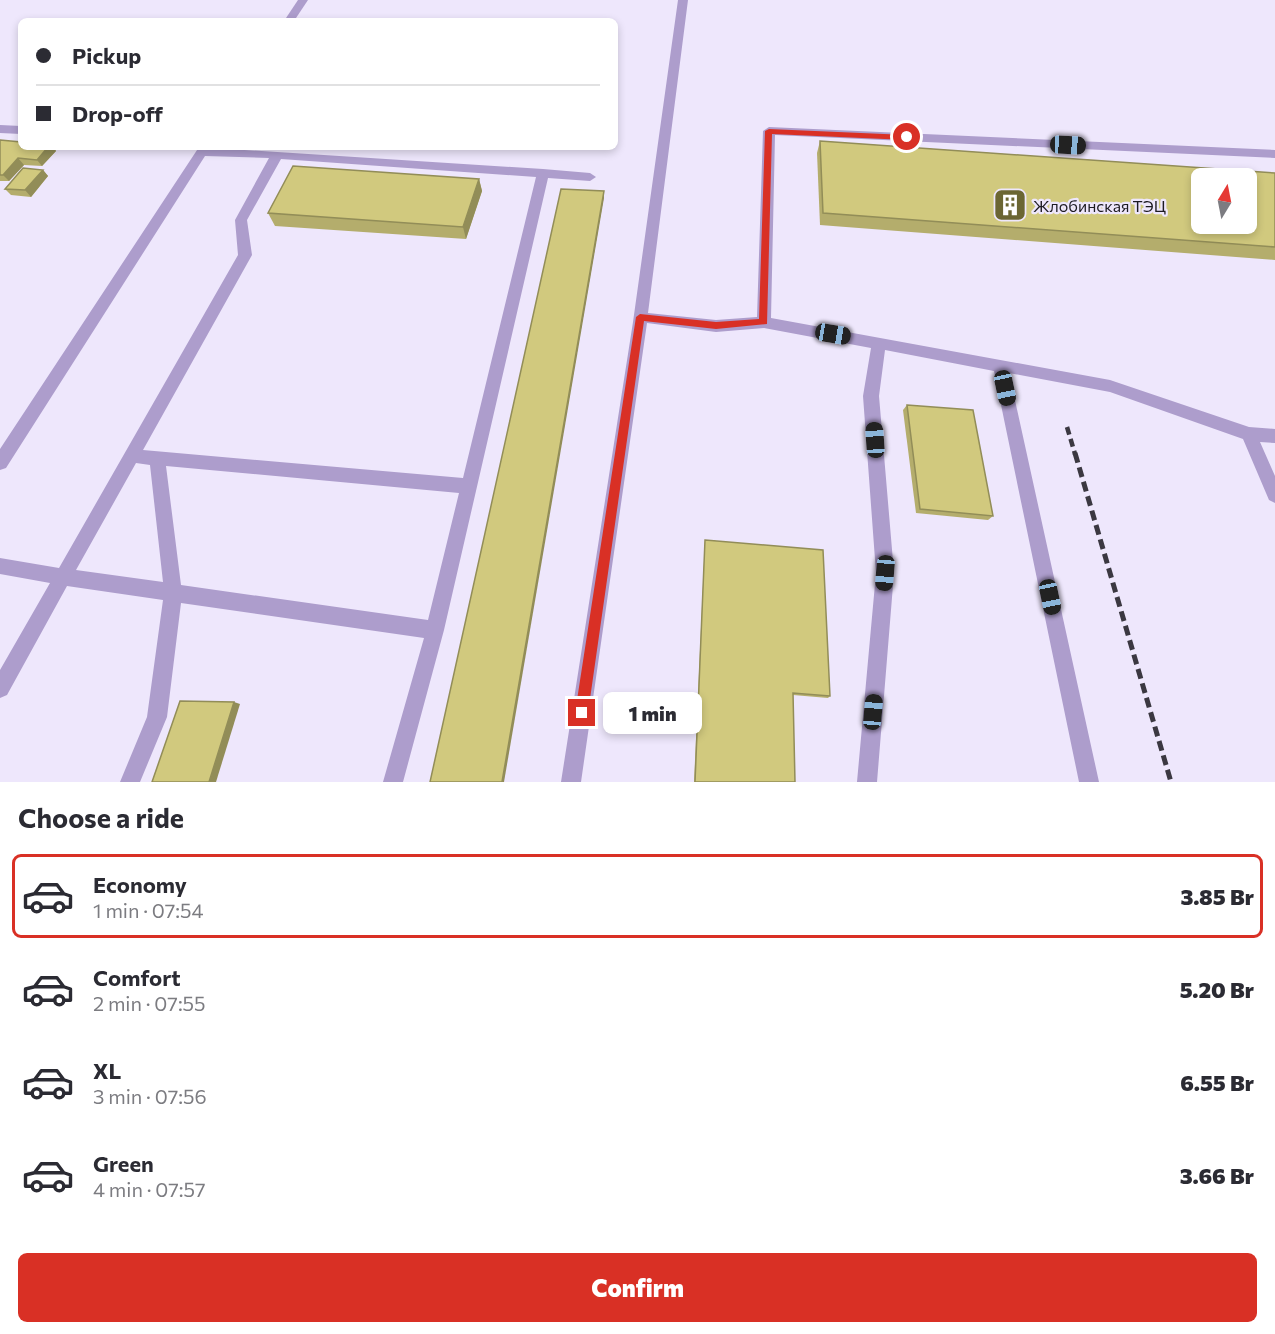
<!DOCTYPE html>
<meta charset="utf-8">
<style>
body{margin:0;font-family:Commissioner,sans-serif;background:#f7f7f7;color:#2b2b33;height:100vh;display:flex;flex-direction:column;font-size:22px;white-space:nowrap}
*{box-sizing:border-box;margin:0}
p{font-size:20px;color:#7c7c81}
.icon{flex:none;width:33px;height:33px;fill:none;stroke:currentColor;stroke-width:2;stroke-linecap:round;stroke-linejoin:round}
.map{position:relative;height:782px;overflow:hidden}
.sheet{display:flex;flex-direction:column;background:#fff;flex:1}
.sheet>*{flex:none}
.banner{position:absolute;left:18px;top:18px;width:600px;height:132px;border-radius:9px;box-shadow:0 3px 9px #0003;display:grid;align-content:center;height:132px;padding:0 18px;background:#fff}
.needle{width:39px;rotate:10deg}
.controls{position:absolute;left:1191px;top:168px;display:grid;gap:12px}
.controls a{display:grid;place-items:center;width:66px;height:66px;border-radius:9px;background:#fff;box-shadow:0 3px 9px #0003;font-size:30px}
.end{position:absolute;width:27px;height:27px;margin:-14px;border:8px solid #d93025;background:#fff;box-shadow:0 0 0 3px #fff}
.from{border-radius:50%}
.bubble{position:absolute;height:42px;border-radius:9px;background:#fff;box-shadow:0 3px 9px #0003;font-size:20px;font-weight:800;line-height:42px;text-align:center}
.car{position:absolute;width:18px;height:36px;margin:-18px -9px;border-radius:8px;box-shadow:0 0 4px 2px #0007;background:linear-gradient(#222 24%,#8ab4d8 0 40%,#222 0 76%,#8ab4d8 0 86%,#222 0)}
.banner b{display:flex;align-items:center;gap:21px;height:57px;font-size:22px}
.banner b+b{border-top:2px solid #e1e1e2}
.banner i{width:15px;height:15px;background:#2b2b33}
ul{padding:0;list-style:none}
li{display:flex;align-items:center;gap:18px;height:84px;margin:0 12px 9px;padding:0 6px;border:3px solid transparent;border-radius:9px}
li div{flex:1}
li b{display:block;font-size:22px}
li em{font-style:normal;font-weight:800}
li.selected{border-color:#d93025}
li>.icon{width:54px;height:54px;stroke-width:1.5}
h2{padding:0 18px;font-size:27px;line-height:72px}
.action{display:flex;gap:12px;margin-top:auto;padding:12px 18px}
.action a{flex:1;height:69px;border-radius:9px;background:#d93025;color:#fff;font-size:24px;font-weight:800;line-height:69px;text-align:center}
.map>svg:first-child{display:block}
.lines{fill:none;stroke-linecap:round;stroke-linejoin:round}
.service{fill:#ad9dcc;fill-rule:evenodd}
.rail-far1{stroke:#3b3841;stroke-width:4.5;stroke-dasharray:8 4.5;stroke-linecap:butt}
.rail{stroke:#3b3841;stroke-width:5;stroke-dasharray:10 5;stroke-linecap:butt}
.wall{fill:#b4ad6c}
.shaded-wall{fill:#928d58}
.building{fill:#d1c97e;stroke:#928d58;stroke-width:1.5;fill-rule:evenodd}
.route{fill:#d93025}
.labels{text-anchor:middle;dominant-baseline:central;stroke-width:4.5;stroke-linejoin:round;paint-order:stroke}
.poi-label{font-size:16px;fill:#1d1b22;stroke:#eee7fc;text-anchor:start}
</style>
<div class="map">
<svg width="1275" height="782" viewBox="0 0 1275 782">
<rect width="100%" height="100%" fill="#eee7fc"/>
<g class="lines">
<g class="service">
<path d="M298 0H308L294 21H284Z"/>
<path d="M678 0H688L648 313 716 320 757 317 763 131 769 127 1275 150V158L775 135 771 318 1110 380 1249 427 1275 429V443L1260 442 1275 476V503L1269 500 1243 439 1110 392 1009 373 1099 782H1079L994 371 885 350 879 396 894 573 877 782H857L876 573 863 396 871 348 764 328 716 332 647 323 581 782H561L633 322Z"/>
<path d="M0 125 21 126V134L0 133Z"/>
<path d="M199 147 543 169 590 173 596 177 590 181 548 178 444 630 403 782H383L424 638 181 603 167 717 140 782H120L147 717 163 600 67 586 7 695 0 698V670L50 583 0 574V558L59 568 238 255 235 220 269 158 205 156 6 468 0 470V449ZM281 159 536 177 463 478 143 450 252 255 247 220ZM136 463 150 465 163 582 76 570ZM166 466 459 493 428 620 181 585Z"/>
</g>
<path class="rail-far1" d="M1067 427 1075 454"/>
<path class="rail" d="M1075 453 1171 782"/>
</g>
<g class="wall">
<path d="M0 140 21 147H53L56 151 42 166 24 165 9 181H0Z"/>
<path d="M820 141 1275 173V260L820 225 817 153Z"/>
<path d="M43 170 48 176 31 197 11 195 5 189Z"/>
<path d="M479 179 482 191 466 239 275 226 268 213Z"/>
<path d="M907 405 993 516 988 520 916 513 903 410Z"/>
<path d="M705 540 830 696 828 698 793 695 795 782H694Z"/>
</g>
<g class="shaded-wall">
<path d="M48 147H53L56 151 42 166 37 160Z"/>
<path d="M18 158 24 165 9 181 3 175Z"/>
<path d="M43 170 48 176 31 197 25 190Z"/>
<path d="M479 179 482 191 466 239 463 227Z"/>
<path d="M604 191V198L504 782H502Z"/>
<path d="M234 702 240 704 216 782H209Z"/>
</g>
<g class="building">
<path d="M0 140 21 142V147H48L37 160 18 158 3 175H0Z"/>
<path d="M820 141 1275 173V247L823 213ZM1202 178H1246V224H1202Z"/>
<path d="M293 166 479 179 463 227 268 213Z"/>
<path d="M23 168 43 170 25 190 5 189Z"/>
<path d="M561 189 604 191 502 782H430Z"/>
<path d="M907 405 973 410 993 516 920 509Z"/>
<path d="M705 540 823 550 830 696 793 693 795 782H695Z"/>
<path d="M180 701 234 702 209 782H152Z"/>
</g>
<path class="route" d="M769 129 907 135 911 137 907 140 772 134 767 324 716 329 644 321 588 713 586 718 582 719 577 718 575 713 636 317 640 314 716 322 759 319 765 131Z"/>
<defs>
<g id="building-square" transform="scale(1.725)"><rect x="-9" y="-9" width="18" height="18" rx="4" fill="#6b6633" stroke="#eee7fc"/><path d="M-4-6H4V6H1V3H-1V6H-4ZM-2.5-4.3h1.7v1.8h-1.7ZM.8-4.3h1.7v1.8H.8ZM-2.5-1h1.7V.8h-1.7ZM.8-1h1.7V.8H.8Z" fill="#fff"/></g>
</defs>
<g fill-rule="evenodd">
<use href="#building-square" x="1010" y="205"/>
</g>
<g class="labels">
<g class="poi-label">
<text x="1033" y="205">Жлобинская ТЭЦ</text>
</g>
</g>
</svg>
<div class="controls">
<a><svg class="needle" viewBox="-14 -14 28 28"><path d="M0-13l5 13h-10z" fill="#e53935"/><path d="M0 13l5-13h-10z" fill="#7c7c81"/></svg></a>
</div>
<i class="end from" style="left:907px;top:137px"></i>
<i class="end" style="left:582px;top:713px"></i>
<div class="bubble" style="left:603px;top:692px;width:99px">1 min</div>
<i class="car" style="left:1068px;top:145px;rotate:93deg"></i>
<i class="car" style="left:833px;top:334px;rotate:100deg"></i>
<i class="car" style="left:1005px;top:388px;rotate:168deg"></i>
<i class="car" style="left:875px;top:440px;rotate:356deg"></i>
<i class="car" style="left:885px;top:573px;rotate:185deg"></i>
<i class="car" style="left:1050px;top:597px;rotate:168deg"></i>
<i class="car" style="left:873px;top:712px;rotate:5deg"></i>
<div class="banner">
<b><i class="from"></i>Pickup</b>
<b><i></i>Drop-off</b>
</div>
</div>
<section class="sheet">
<h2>Choose a ride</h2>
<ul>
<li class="selected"><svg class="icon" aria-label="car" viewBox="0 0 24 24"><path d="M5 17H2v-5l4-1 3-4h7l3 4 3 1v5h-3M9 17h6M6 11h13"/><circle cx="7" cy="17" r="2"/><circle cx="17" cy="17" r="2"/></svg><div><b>Economy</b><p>1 min · 07:54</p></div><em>3.85 Br</em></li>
<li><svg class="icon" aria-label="car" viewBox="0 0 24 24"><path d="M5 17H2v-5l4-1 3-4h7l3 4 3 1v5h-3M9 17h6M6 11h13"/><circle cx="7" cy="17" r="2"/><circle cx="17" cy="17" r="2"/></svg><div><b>Comfort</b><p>2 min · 07:55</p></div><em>5.20 Br</em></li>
<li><svg class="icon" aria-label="car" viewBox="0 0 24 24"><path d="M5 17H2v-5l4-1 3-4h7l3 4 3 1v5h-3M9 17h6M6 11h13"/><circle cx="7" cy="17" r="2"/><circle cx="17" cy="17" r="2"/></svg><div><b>XL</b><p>3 min · 07:56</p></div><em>6.55 Br</em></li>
<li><svg class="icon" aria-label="car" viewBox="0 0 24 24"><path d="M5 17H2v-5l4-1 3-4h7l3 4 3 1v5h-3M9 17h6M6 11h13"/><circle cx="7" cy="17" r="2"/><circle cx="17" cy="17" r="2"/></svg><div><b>Green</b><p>4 min · 07:57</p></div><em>3.66 Br</em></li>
</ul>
<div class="action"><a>Confirm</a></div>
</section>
